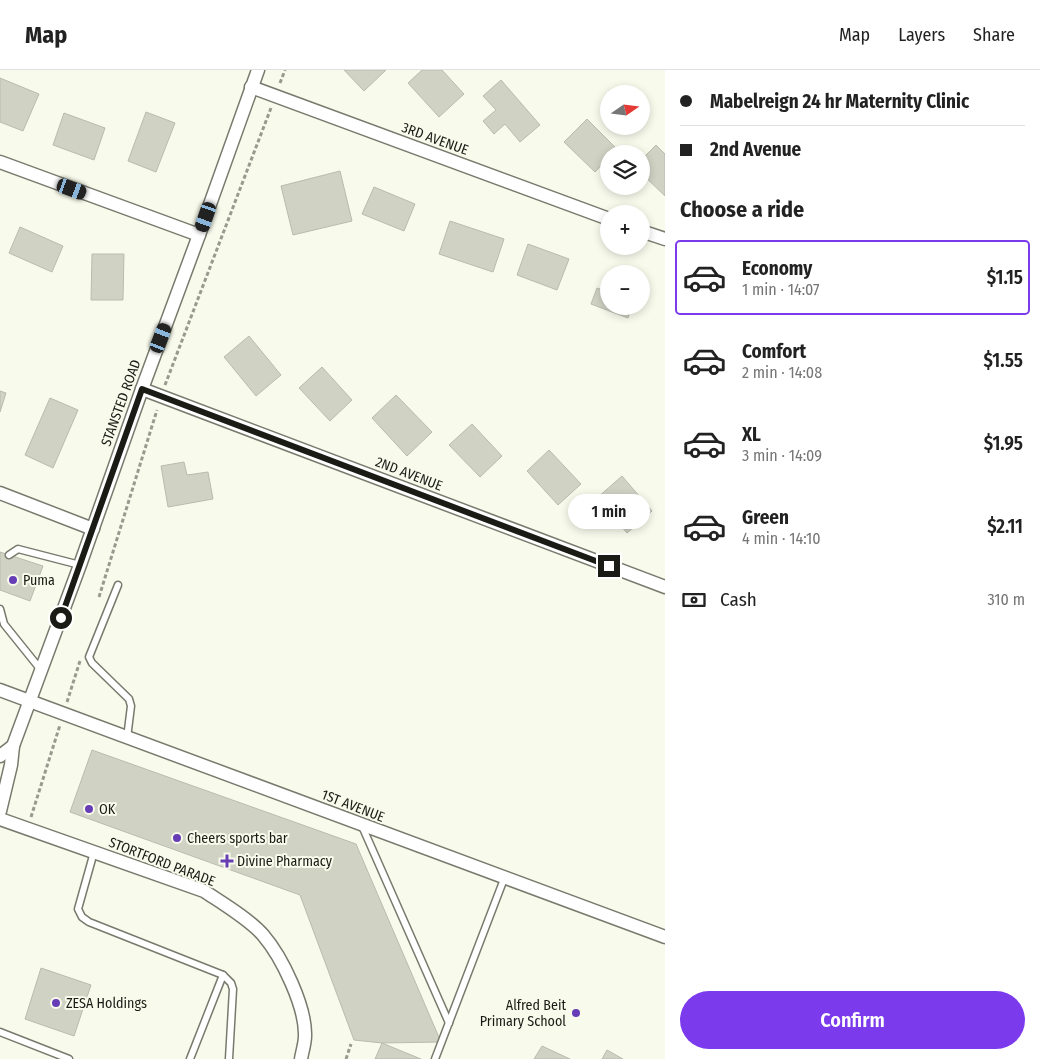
<!DOCTYPE html>
<meta charset="utf-8">
<style>
body{margin:0;font-family:"Fira Sans Condensed",sans-serif;background:#f6f6f6;color:#222;height:100vh;display:flex;flex-direction:column;font-size:19px;white-space:nowrap}
*{box-sizing:border-box;margin:0}
p{font-size:16px;color:#767676}
.icon{flex:none;width:28px;height:28px;fill:none;stroke:currentColor;stroke-width:2;stroke-linecap:round;stroke-linejoin:round}
.map{position:relative;flex:1;overflow:hidden}
.side{display:flex;flex-direction:column;background:#fff;width:375px}
.side>*{flex:none}
.banner{display:grid;align-content:center;height:110px;padding:0 15px;background:#fff}
.needle{width:32px;rotate:76deg}
.buttons{position:absolute;left:600px;top:15px;display:grid;gap:10px}
.buttons a{display:grid;place-items:center;width:50px;height:50px;border-radius:50%;background:#fff;box-shadow:0 2px 8px #0003;font-size:25px}
.end{position:absolute;width:22px;height:22px;margin:-11px;border:6px solid #1b1b16;background:#fff;box-shadow:0 0 0 2px #fff}
.from{border-radius:50%}
.bubble{position:absolute;height:35px;border-radius:18px;background:#fff;box-shadow:0 2px 8px #0003;font-size:16px;font-weight:600;line-height:35px;text-align:center}
.car{position:absolute;width:15px;height:30px;margin:-15px -8px;border-radius:6px;box-shadow:0 0 4px 1px #0007;background:linear-gradient(#222 24%,#8ab4d8 0 40%,#222 0 76%,#8ab4d8 0 86%,#222 0)}
.banner b{display:flex;align-items:center;gap:18px;height:48px;font-size:19px}
.banner b+b{border-top:1px solid #e0e0e0}
.banner i{width:12px;height:12px;background:#222}
ul{padding:0;list-style:none}
li{display:flex;align-items:center;gap:15px;height:75px;margin:0 10px 8px;padding:0 5px;border:2px solid transparent;border-radius:5px}
li div{flex:1}
li b{display:block;font-size:19px}
li em{font-style:normal;font-weight:600}
li.on{border-color:#7c3aed}
li>.icon{width:45px;height:45px;stroke-width:1.5}
h2{padding:0 15px;font-size:22px;line-height:60px}
.pay{display:flex;align-items:center;gap:12px;height:55px;padding:0 15px;font-size:19px}
.pay p{margin-inline-start:auto}
.cta{display:flex;gap:10px;margin-top:auto;padding:10px 15px}
.cta a{flex:1;height:58px;border-radius:30px;background:#7c3aed;color:#fff;font-size:20px;font-weight:600;line-height:58px;text-align:center}
header{display:flex;align-items:center;gap:30px;box-sizing:border-box;height:70px;padding:0 25px;background:#fff;border-bottom:1px solid #e0e0e0}
header strong{font-size:24px}
nav{display:flex;gap:28px;margin-inline-start:auto;font-size:18px}
main{display:flex;flex:1;min-height:0}
.map>svg:first-child{display:block}
.building{fill:#d0d2c4;stroke:#b9bbae}
.lines{fill:none;stroke-linecap:round;stroke-linejoin:round}
.service-casing{stroke:#787a6d;stroke-width:9}
.minor-casing{stroke:#787a6d;stroke-width:15}
.path{stroke:#989a8f;stroke-width:3;stroke-dasharray:4 2.5;stroke-linecap:butt}
.service{stroke:#fff;stroke-width:6}
.minor{stroke:#fff;stroke-width:12}
.route{stroke:#1b1b16;stroke-width:6}
.poi-dot{fill:#663db4;stroke:#f8fbec;stroke-width:2}
.labels{text-anchor:middle;dominant-baseline:central;stroke-width:4;stroke-linejoin:round;paint-order:stroke}
.street-label{font-size:14px;fill:#1b1b16;stroke:#f8fbec}
.poi-label{font-size:14px;fill:#1b1b16;stroke:#f8fbec;text-anchor:start}
</style>
<header>
<strong>Map</strong>
<nav><a>Map</a><a>Layers</a><a>Share</a></nav>
</header>
<main>
<div class="map">
<svg width="665" height="989" viewBox="0 0 665 989">
<rect width="100%" height="100%" fill="#f8fbec"/>
<g class="building">
<path d="M344 0H386L364 21Z"/>
<path d="M422 0H442L464 24 439 47 408 13Z"/>
<path d="M0 8 39 24 23 61 0 52Z"/>
<path d="M501 10 540 55 520 72 505 54 494 64 483 51 496 40 483 26Z"/>
<path d="M146 42 175 53 156 102 128 91Z"/>
<path d="M64 43 105 58 94 90 53 75Z"/>
<path d="M587 49 617 79 612 84H609V87L595 102 564 72Z"/>
<path d="M656 75 665 84V126L641 103V90Z"/>
<path d="M340 101 352 151 293 165 281 116Z"/>
<path d="M374 117 415 134 404 161 362 144Z"/>
<path d="M450 151 504 169 493 202 439 184Z"/>
<path d="M20 157 63 176 52 202 9 183Z"/>
<path d="M528 174 569 189 557 220 517 205Z"/>
<path d="M92 184H124L123 230H91Z"/>
<path d="M597 218 609 222V236H632L628 248 591 234Z"/>
<path d="M249 266 281 305 256 326 224 287Z"/>
<path d="M322 297 352 330 330 351 299 318Z"/>
<path d="M0 321 6 323 0 342Z"/>
<path d="M396 325 432 362 407 386 372 348Z"/>
<path d="M50 328 78 340 53 398 25 385Z"/>
<path d="M472 354 502 386 480 407 449 375Z"/>
<path d="M549 380 581 414 558 435 527 401Z"/>
<path d="M184 392 187 405 208 402 213 429 168 437 161 396Z"/>
<path d="M622 406 652 441 627 463 597 428Z"/>
<path d="M0 482 43 496 30 531 0 520Z"/>
<path d="M92 680 356 774 441 972 382 973 354 970 300 825 70 742Z"/>
<path d="M41 898 91 915 74 966 25 949Z"/>
<path d="M382 973 421 989H375Z"/>
<path d="M542 976 570 989H534Z"/>
<path d="M607 980 623 989H602Z"/>
</g>
<g class="lines">
<g class="service-casing">
<g id="service">
<path d="M9 485 18 479 80 495"/>
<path d="M118 515 89 587 92 593 129 629 131 636 127 668"/>
<path d="M0 539 4 554 41 600"/>
<path d="M362 756 449 953"/>
<path d="M94 782 78 839 82 847 89 852 223 905 231 913 233 919 229 989"/>
<path d="M0 962 69 989"/>
<path d="M190 989 223 905"/>
<path d="M435 989 504 809"/>
</g>
</g>
<g class="minor-casing">
<g id="minor">
<path d="M251 17 609 149"/>
<path d="M0 92 199 165"/>
<path d="M641 161 665 169"/>
<path d="M142 319 665 517"/>
<path d="M0 423 93 459"/>
<path d="M0 620 665 867"/>
<path d="M0 686 13 676"/>
<path d="M0 741 11 695 13 676 80 495 142 319 199 165 258 0"/>
<path d="M0 749 204 821C222 833 249 849 263 865 282 887 306 937 305 966 305 974 302 982 301 989"/>
</g>
</g>
<g class="path">
<path d="M280 13 285 0"/>
<path d="M165 315 271 38"/>
<path d="M99 527 157 340"/>
<path d="M67 632 80 591"/>
<path d="M31 747 60 655"/>
<path d="M346 989 351 974"/>
</g>
<use href="#service" class="service"/>
<use href="#minor" class="minor"/>
</g>
<g class="lines">
<path class="route" d="M61 548 142 319 609 496"/>
</g>
<g class="poi-dot">
<circle cx="13" cy="510" r="5"/>
<circle cx="89" cy="739" r="5"/>
<circle cx="177" cy="768" r="5"/>
<path d="M224.5 783.5h5v5h5v5h-5v5h-5v-5h-5v-5h5z"/>
<circle cx="56" cy="933" r="5"/>
<circle cx="576" cy="943" r="5"/>
</g>
<g class="labels">
<g class="street-label">
<text transform="translate(435 69) rotate(20)">3RD AVENUE</text>
<text transform="translate(121 333) rotate(-70)">STANSTED ROAD</text>
<text transform="translate(409 404) rotate(21)">2ND AVENUE</text>
<text transform="translate(353 736) rotate(21)">1ST AVENUE</text>
<text transform="translate(162 792) rotate(21)">STORTFORD PARADE</text>
</g>
<g class="poi-label">
<text x="23" y="510">Puma</text>
<text x="99" y="739">OK</text>
<text x="187" y="768">Cheers sports bar</text>
<text x="237" y="791">Divine Pharmacy</text>
<text x="66" y="933">ZESA Holdings</text>
<text x="566" y="935" text-anchor="end">Alfred Beit<tspan x="566" dy="16">Primary School</tspan></text>
</g>
</g>
</svg>
<div class="buttons">
<a><svg class="needle" viewBox="-14 -14 28 28"><path d="M0-13l5 13h-10z" fill="#e53935"/><path d="M0 13l5-13h-10z" fill="#767676"/></svg></a>
<a><svg class="icon" aria-label="layers" viewBox="0 0 24 24"><path d="M12 4l9 5-9 5-9-5zM3 14l9 5 9-5"/></svg></a>
<a>+</a>
<a>−</a>
</div>
<i class="end from" style="left:61px;top:548px"></i>
<i class="end" style="left:609px;top:496px"></i>
<div class="bubble" style="left:568px;top:424px;width:82px">1 min</div>
<i class="car" style="left:72px;top:119px;rotate:110deg"></i>
<i class="car" style="left:206px;top:147px;rotate:199deg"></i>
<i class="car" style="left:161px;top:268px;rotate:21deg"></i>
</div>
<section class="side">
<div class="banner">
<b><i class="from"></i>Mabelreign 24 hr Maternity Clinic</b>
<b><i></i>2nd Avenue</b>
</div>
<h2>Choose a ride</h2>
<ul>
<li class="on"><svg class="icon" aria-label="car" viewBox="0 0 24 24"><path d="M5 17H2v-5l4-1 3-4h7l3 4 3 1v5h-3M9 17h6M6 11h13"/><circle cx="7" cy="17" r="2"/><circle cx="17" cy="17" r="2"/></svg><div><b>Economy</b><p>1 min · 14:07</p></div><em>$1.15</em></li>
<li><svg class="icon" aria-label="car" viewBox="0 0 24 24"><path d="M5 17H2v-5l4-1 3-4h7l3 4 3 1v5h-3M9 17h6M6 11h13"/><circle cx="7" cy="17" r="2"/><circle cx="17" cy="17" r="2"/></svg><div><b>Comfort</b><p>2 min · 14:08</p></div><em>$1.55</em></li>
<li><svg class="icon" aria-label="car" viewBox="0 0 24 24"><path d="M5 17H2v-5l4-1 3-4h7l3 4 3 1v5h-3M9 17h6M6 11h13"/><circle cx="7" cy="17" r="2"/><circle cx="17" cy="17" r="2"/></svg><div><b>XL</b><p>3 min · 14:09</p></div><em>$1.95</em></li>
<li><svg class="icon" aria-label="car" viewBox="0 0 24 24"><path d="M5 17H2v-5l4-1 3-4h7l3 4 3 1v5h-3M9 17h6M6 11h13"/><circle cx="7" cy="17" r="2"/><circle cx="17" cy="17" r="2"/></svg><div><b>Green</b><p>4 min · 14:10</p></div><em>$2.11</em></li>
</ul>
<div class="pay"><svg class="icon" aria-label="cash" viewBox="0 0 24 24"><path d="M3 7h18v10H3z"/><circle cx="12" cy="12" r="2"/></svg>Cash<p>310 m</p></div>
<div class="cta"><a>Confirm</a></div>
</section>
</main>
